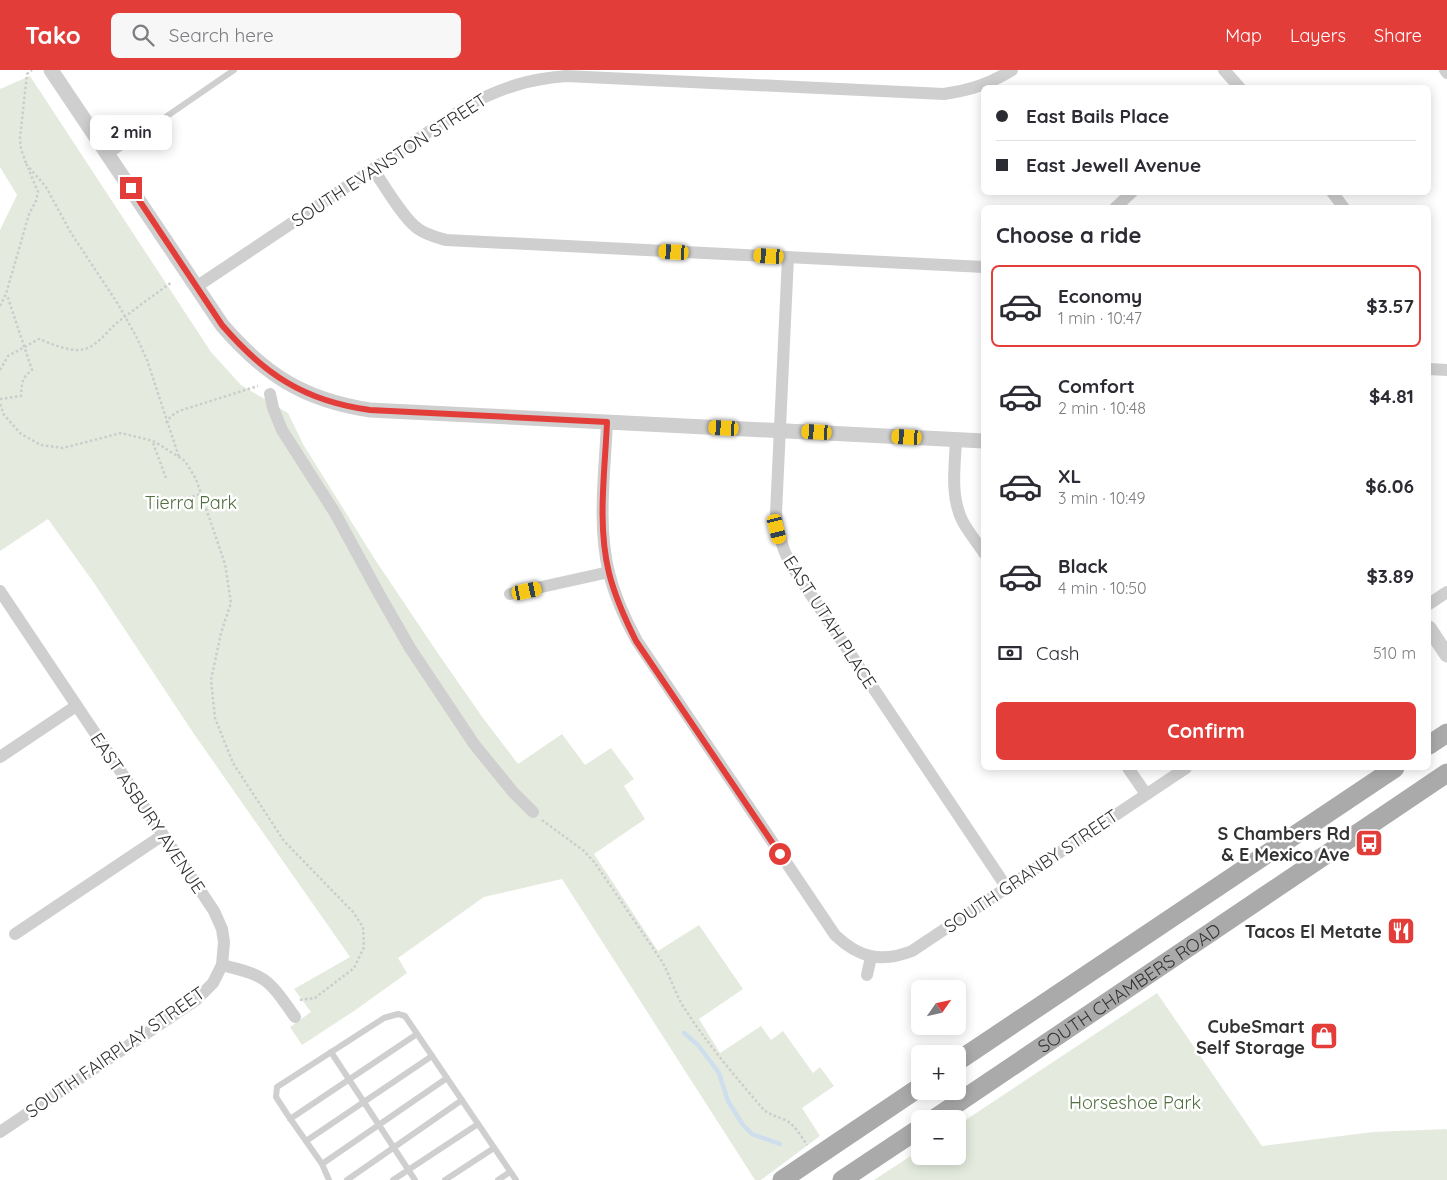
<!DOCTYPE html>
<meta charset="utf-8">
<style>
body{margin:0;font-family:Quicksand,sans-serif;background:#f7f7f7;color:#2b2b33;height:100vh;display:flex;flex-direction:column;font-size:19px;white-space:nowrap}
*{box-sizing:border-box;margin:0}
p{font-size:16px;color:#7c7c81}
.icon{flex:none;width:28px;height:28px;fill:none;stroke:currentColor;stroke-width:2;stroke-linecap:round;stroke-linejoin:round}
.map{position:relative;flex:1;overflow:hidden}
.sheet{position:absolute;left:981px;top:135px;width:450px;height:565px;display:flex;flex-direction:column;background:#fff;border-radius:8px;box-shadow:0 2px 12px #0003}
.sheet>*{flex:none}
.hud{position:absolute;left:981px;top:15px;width:450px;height:110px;border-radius:8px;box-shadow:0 2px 12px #0003;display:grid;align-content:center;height:110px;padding:0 15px;background:#fff}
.needle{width:32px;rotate:56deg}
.tools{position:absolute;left:911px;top:910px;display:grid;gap:10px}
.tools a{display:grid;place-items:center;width:55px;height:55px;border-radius:8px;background:#fff;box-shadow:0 2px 12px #0003;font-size:25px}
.end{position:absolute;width:22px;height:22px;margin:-11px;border:6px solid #e33d3a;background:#fff;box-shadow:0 0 0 2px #fff}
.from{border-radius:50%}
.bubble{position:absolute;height:35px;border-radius:8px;background:#fff;box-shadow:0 2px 12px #0003;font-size:16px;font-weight:700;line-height:35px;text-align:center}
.car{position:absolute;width:15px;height:30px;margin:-15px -8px;border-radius:6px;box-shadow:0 0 4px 1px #0007;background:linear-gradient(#f5c518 24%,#345 0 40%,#f5c518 0 76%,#345 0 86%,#f5c518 0)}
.hud b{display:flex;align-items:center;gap:18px;height:48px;font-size:19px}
.hud b+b{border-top:1px solid #e1e1e2}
.hud i{width:12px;height:12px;background:#2b2b33}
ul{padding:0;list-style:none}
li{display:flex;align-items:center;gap:15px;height:82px;margin:0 10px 8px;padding:0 5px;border:2px solid transparent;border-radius:8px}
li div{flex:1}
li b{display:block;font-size:19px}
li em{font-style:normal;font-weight:700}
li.current{border-color:#e33d3a}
li>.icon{width:45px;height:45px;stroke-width:1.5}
h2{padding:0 15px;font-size:22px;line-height:60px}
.pay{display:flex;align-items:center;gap:12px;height:55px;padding:0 15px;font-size:19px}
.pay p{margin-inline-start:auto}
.cta{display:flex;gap:10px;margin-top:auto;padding:10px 15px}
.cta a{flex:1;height:58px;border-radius:8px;background:#e33d3a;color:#fff;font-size:20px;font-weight:700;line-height:58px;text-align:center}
header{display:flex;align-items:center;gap:30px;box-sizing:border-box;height:70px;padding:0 25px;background:#e33d3a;color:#fff}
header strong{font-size:24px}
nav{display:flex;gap:28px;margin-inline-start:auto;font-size:18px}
.search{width:350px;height:45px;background:#f7f7f7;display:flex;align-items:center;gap:12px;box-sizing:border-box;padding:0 18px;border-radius:8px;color:#7c7c81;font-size:19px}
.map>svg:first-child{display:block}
.green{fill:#e4ebde}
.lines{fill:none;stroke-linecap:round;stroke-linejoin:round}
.stream{stroke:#cedeed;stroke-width:4.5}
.path{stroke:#ccc;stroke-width:2.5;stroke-dasharray:2.5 2.5;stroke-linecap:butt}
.service{stroke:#cfcfcf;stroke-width:6}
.minor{stroke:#cfcfcf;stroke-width:12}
.tertiary{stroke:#cfcfcf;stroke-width:15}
.primary{stroke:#aaa;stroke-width:19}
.route{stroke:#e33d3a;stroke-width:6}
.labels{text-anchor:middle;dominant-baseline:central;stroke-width:5;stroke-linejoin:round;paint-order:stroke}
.street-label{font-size:18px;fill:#323232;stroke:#fff}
.park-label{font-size:18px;fill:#516e3f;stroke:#fff}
.poi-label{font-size:18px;font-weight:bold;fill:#323232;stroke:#fff;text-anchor:end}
</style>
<header>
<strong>Tako</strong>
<div class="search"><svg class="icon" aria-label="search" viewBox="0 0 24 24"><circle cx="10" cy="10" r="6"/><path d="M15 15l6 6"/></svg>Search here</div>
<nav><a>Map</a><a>Layers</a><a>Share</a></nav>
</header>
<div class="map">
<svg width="1447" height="1110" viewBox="0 0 1447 1110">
<rect width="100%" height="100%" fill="#fff"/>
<g class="green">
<path d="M30 6 211 282 241 315 288 343 303 374 374 488 437 582 483 648 518 694 562 664 585 695 611 678 634 709 624 716 645 749 594 784 658 881 699 855 743 919 699 949 720 983 761 956 771 970 783 961 813 1003 820 997 834 1016 802 1038 820 1066 761 1110H755L562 809 484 827 398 888 407 903 354 941 302 975 290 957 311 942 294 919 350 887 194 664 94 513 48 449 0 481V160L17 125 0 97V19Z"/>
<path d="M1157 923 1262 1076 1373 1062 1446 1059 1447 1060V1110H874L920 1080V1086H958V1055Z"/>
</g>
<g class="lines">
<path class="stream" d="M684 963 698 975 719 1003 728 1031 743 1055 752 1064 780 1074"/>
<g class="path">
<path d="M26 93 21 79 20 68 27 4 32 0"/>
<path d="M26 94 46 117 71 163 118 234 137 268 147 290 179 387"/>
<path d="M0 236 6 224 29 144 36 131 38 122 28 98"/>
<path d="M0 300 8 286 39 269C52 274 71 283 85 279 98 275 108 260 118 252 136 238 154 225 172 212"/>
<path d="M0 329 21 326C22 314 21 308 32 300L7 225"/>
<path d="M0 334 4 345 21 364 41 375 63 378 121 363 153 371 160 375 185 391 196 409 225 494 231 533 221 563 211 610 215 648 233 693 284 771 353 842 363 857 364 877 354 898 315 928 299 930 298 931"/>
<path d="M166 353 171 346 179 341 258 316"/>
<path d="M153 373 166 408"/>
<path d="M178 431 201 424"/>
<path d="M542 750 584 781 595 793 661 890C670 905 674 921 683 936 705 971 737 1009 764 1040 770 1045 776 1046 783 1049 794 1053 801 1066 807 1075"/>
</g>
<g class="service">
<path d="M109 86 234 0"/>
<path d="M331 982 415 1110"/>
<path d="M290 1049 417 964"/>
<path d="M306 1071 432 986"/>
<path d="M322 1094 447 1008"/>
<path d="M329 1110 322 1094 287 1044 276 1027 277 1017 384 948 398 944 405 946 516 1110"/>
<path d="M347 1110 462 1030"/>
<path d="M393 1110 478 1054"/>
<path d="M445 1110 494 1078"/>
<path d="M498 1110 510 1102"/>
</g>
<g class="minor">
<path d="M1224 0 1240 18"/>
<path d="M1445 0 1447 3"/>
<path d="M373 99C384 115 403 148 417 158 426 165 436 167 446 170L984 197"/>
<path d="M1332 122 1344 138"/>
<path d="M1115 138 1132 122"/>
<path d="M788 187 776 443C778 463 782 481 793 498L1007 818"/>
<path d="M196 217 472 33C505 17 529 9 566 6L944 24C971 20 989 14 1012 0"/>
<path d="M1429 299 1447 300"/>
<path d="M270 324 273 338 282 360 335 443 378 522 410 578 474 674 513 722 533 742"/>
<path d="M607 352C605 402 597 454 609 503 615 527 625 549 637 571L835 865C859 888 881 893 912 881L1186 698"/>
<path d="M956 369C955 396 950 425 962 450 968 462 977 472 984 483"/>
<path d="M0 521 214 841 222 859 224 872 222 895 213 913 196 930 0 1062"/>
<path d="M510 524 609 502"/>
<path d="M1429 534 1447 522"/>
<path d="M0 687 76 636"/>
<path d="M1128 698 1146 724"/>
<path d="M15 864 163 765"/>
<path d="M222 895C236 899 255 902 267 912 279 922 286 935 295 947"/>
<path d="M867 905 871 887"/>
</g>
<g class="tertiary">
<path d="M51 0 222 255C265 305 304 330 370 340L984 371"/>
<path d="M1429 558 1447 585"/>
</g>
<g class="primary">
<path d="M1429 675 1447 663"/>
<path d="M958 991 1395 698"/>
<path id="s1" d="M934 1049 1447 703"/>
<path d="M782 1110 920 1017"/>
<path d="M842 1110 920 1058"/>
</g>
</g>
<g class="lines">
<path class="route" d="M131 118 222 255C264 304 304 331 370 340L607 352C605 402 597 454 609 503 615 527 625 549 636 571L780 784"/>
</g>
<defs>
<g id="bus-square" transform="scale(1.4375)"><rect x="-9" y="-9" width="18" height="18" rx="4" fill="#e33d3a" stroke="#fff"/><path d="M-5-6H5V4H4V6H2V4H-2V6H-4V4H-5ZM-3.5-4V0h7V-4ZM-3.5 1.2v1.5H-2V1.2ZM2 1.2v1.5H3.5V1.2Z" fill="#fff"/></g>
<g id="restaurant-square" transform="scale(1.4375)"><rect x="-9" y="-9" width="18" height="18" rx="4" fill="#e33d3a" stroke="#fff"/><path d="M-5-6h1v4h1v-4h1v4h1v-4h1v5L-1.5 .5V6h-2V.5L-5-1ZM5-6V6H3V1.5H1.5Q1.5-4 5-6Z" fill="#fff"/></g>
<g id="shop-square" transform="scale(1.4375)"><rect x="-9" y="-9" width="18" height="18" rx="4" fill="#e33d3a" stroke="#fff"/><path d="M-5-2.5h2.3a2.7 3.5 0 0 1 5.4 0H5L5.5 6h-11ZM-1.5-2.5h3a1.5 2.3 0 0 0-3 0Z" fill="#fff"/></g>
</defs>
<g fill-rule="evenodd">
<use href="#bus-square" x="1369" y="773"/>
<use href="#restaurant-square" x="1401" y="861"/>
<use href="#shop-square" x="1324" y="966"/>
</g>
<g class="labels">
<g class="street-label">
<text transform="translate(389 90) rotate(-33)">SOUTH EVANSTON STREET</text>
<text transform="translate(830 552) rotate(57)">EAST UTAH PLACE</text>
<text transform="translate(148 743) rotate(56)">EAST ASBURY AVENUE</text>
<text transform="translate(1031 801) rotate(-34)">SOUTH GRANBY STREET</text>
<text stroke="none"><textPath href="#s1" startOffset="235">SOUTH CHAMBERS ROAD</textPath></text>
<text transform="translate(115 982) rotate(-35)">SOUTH FAIRPLAY STREET</text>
</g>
<g class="park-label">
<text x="191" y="432">Tierra Park</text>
<text x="1135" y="1032">Horseshoe Park</text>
</g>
<g class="poi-label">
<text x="1350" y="763">S Chambers Rd<tspan x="1350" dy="21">&amp; E Mexico Ave</tspan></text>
<text x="1382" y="861">Tacos El Metate</text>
<text x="1305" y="956">CubeSmart<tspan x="1305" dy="21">Self Storage</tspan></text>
</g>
</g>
</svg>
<div class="tools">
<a><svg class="needle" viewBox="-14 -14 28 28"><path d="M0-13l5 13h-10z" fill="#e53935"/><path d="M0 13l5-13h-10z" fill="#7c7c81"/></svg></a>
<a>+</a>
<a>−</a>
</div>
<i class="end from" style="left:780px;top:784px"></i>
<i class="end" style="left:131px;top:118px"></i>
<div class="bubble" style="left:90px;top:45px;width:82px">2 min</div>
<i class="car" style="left:674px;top:182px;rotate:273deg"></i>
<i class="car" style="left:769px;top:186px;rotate:273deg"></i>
<i class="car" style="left:724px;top:358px;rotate:273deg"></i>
<i class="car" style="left:817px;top:362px;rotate:273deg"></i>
<i class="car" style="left:907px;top:367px;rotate:273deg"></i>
<i class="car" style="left:777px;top:459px;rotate:166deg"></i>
<i class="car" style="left:527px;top:521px;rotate:78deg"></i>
<div class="hud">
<b><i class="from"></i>East Bails Place</b>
<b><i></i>East Jewell Avenue</b>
</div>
<section class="sheet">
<h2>Choose a ride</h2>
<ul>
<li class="current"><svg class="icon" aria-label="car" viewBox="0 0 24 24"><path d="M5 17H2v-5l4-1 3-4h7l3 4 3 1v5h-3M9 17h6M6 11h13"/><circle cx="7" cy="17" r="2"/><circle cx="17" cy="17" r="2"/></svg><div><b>Economy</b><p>1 min · 10:47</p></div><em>$3.57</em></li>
<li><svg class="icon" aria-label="car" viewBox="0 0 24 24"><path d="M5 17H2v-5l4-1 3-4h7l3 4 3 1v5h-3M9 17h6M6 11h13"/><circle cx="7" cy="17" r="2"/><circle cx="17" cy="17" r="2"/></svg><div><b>Comfort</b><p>2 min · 10:48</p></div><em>$4.81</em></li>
<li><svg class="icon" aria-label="car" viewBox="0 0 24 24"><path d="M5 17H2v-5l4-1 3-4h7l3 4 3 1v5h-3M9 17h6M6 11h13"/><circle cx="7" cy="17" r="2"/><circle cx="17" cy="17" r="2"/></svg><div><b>XL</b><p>3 min · 10:49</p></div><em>$6.06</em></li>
<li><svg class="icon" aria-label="car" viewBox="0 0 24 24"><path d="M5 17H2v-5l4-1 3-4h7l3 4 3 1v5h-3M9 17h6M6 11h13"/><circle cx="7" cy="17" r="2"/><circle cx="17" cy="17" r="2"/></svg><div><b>Black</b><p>4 min · 10:50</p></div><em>$3.89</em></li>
</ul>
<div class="pay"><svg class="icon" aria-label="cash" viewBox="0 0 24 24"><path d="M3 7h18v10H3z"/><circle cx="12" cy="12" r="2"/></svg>Cash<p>510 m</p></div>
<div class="cta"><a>Confirm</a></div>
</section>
</div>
